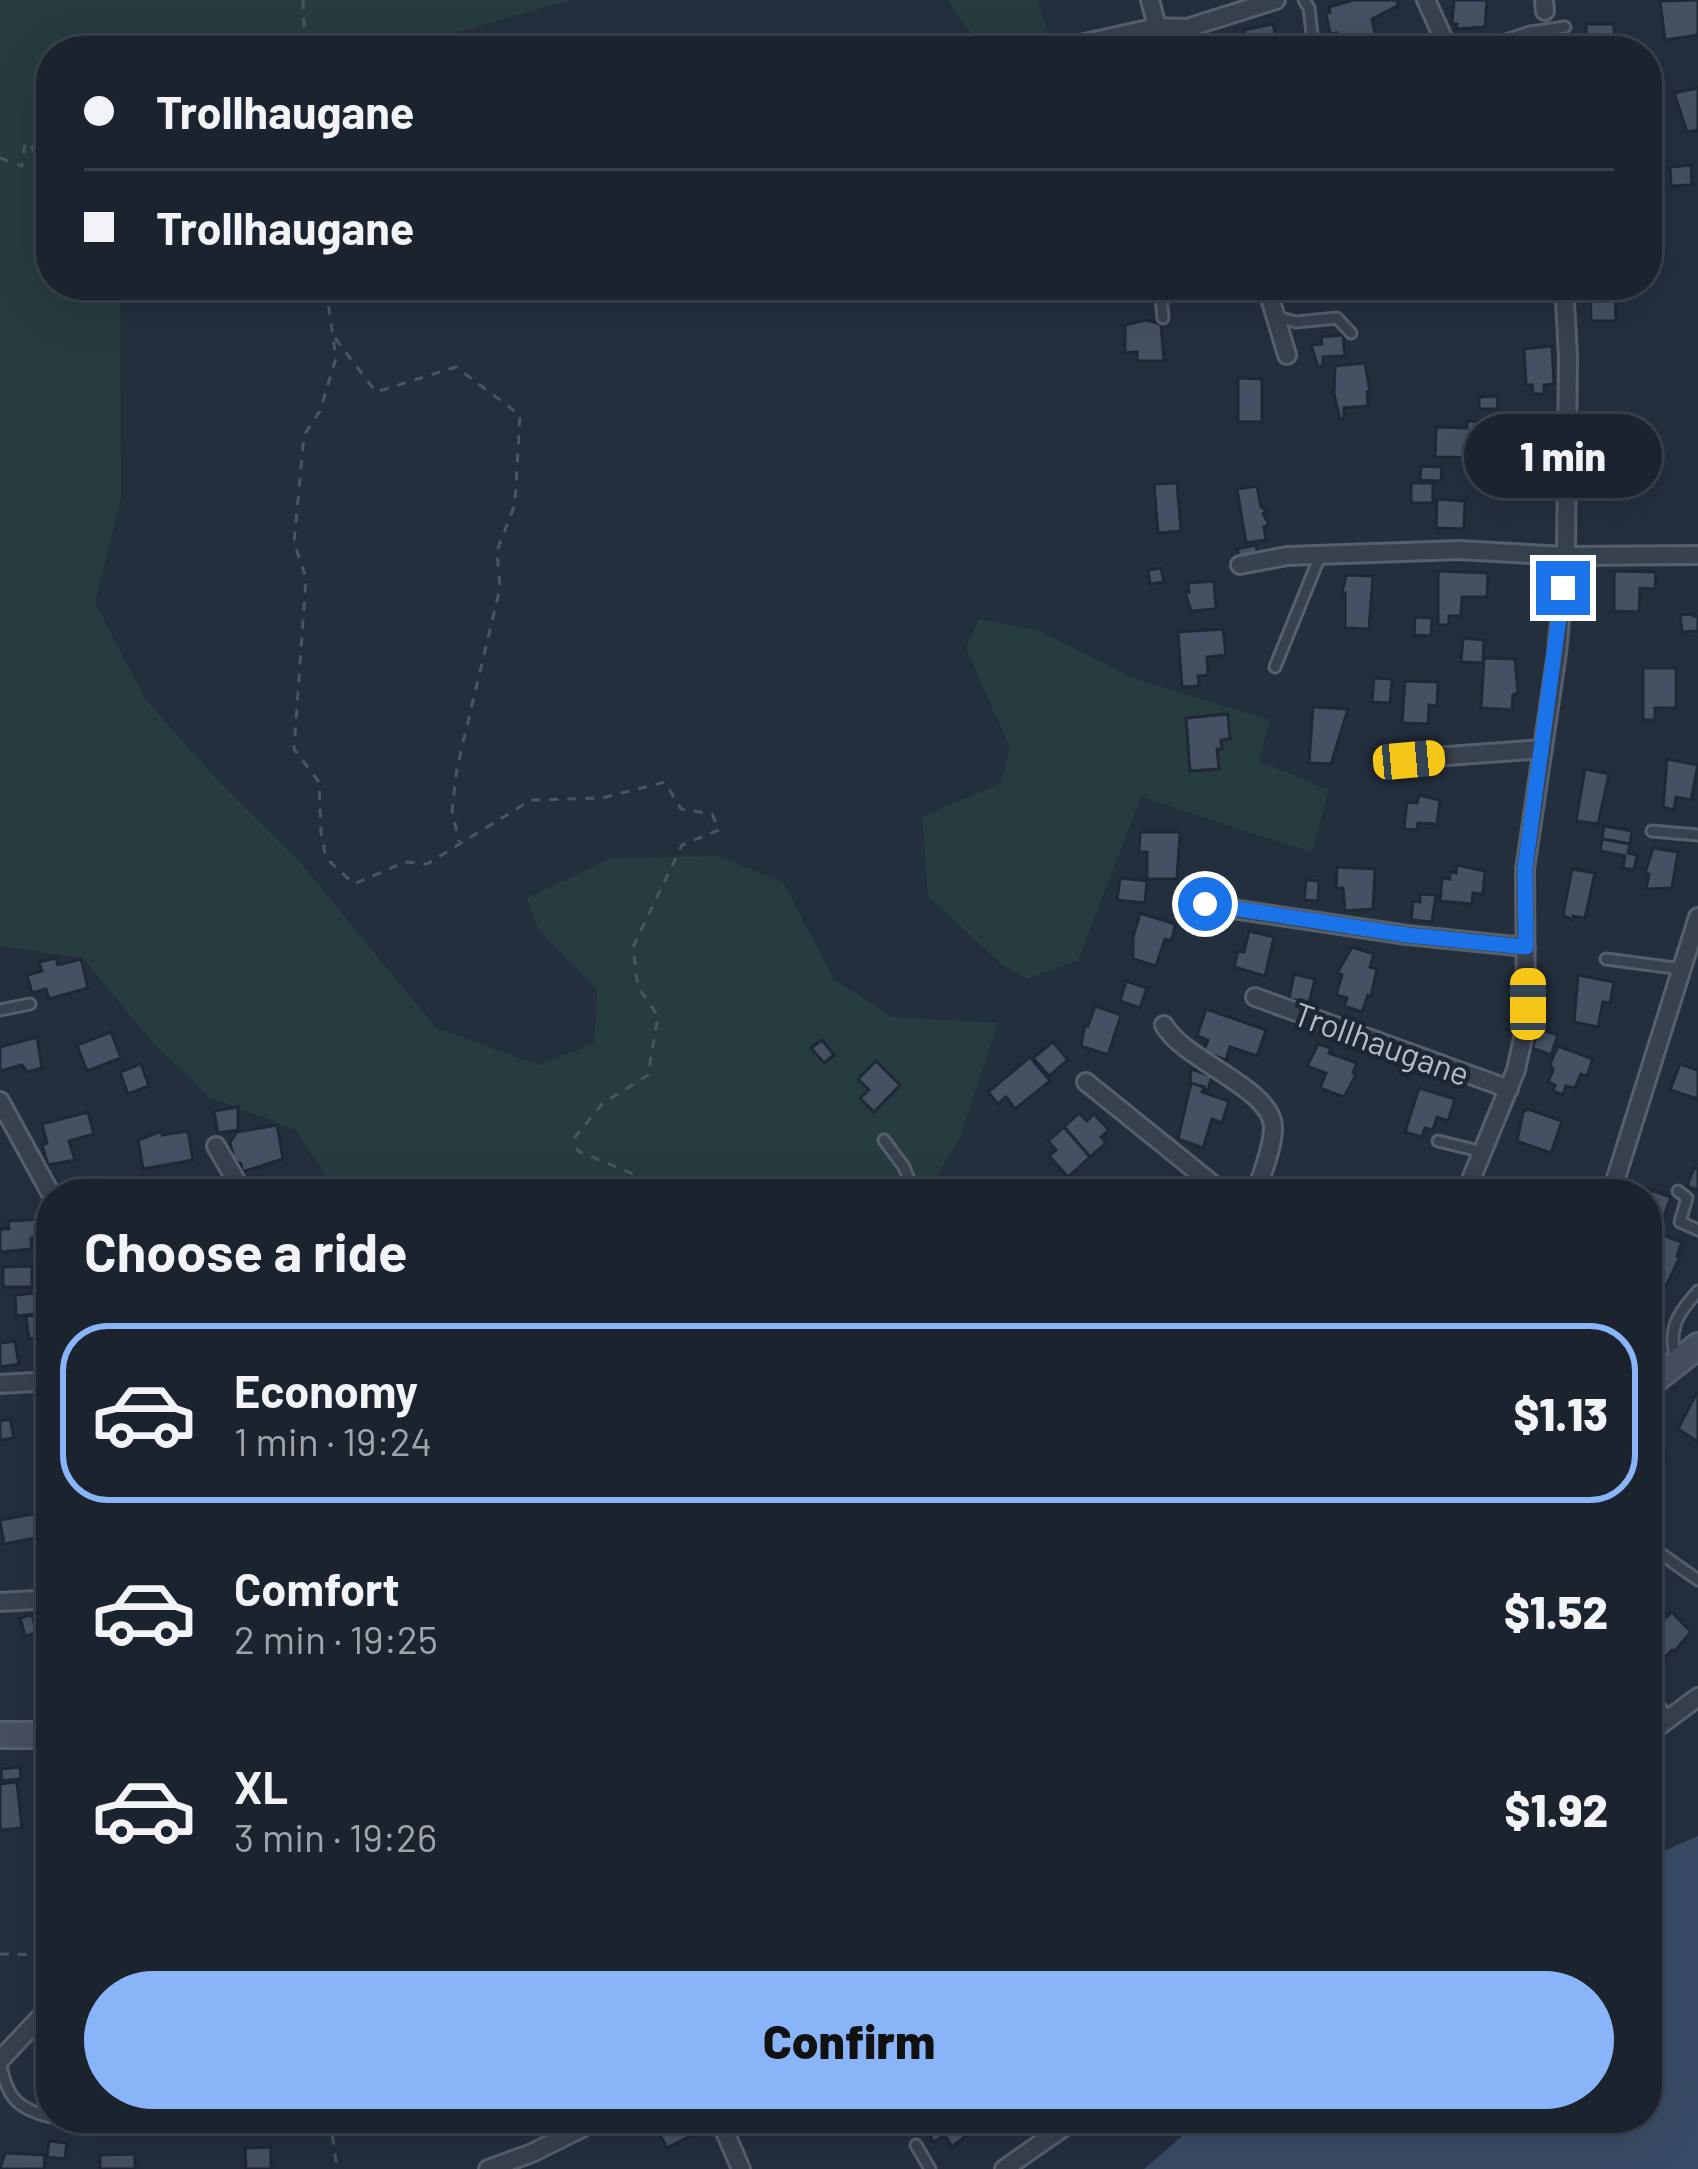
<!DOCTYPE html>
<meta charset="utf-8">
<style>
body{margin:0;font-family:Barlow,sans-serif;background:#242b36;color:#f1f3f6;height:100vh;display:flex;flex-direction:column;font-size:45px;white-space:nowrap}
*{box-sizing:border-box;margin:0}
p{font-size:39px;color:#a0a4aa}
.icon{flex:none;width:66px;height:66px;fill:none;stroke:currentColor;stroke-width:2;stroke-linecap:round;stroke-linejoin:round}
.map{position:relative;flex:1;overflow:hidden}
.sheet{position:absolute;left:36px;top:1179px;width:1626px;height:954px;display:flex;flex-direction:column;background:#1b232e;border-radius:48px;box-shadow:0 12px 48px #0002,0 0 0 3px #39404a}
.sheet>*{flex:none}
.top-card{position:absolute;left:36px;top:36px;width:1626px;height:264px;border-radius:48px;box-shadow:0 12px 48px #0002,0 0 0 3px #39404a;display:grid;align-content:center;height:264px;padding:0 48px;background:#1b232e}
.end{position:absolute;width:54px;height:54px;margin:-27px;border:15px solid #1a73e8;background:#fff;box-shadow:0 0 0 6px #fff}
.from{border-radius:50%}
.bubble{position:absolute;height:84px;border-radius:42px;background:#1b232e;box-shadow:0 12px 48px #0002,0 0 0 3px #39404a;font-size:39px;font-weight:800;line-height:84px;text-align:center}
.car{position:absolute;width:36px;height:72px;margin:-36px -18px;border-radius:15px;box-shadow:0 0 9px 3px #0007;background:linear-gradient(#f5c518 24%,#345 0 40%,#f5c518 0 76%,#345 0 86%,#f5c518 0)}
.top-card b{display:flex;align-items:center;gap:42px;height:114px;font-size:45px}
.top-card b+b{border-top:3px solid #39404a}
.top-card i{width:30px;height:30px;background:#f1f3f6}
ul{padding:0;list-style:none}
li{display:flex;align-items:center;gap:36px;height:180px;margin:0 24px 18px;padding:0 24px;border:6px solid transparent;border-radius:48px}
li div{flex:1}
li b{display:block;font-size:45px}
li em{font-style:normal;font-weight:800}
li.current{border-color:#8ab4f8}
li>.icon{width:108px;height:108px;stroke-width:1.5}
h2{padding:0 48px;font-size:54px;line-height:144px}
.action{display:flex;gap:24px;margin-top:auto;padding:24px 48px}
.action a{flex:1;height:138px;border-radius:72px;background:#8ab4f8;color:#111;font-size:48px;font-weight:800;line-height:138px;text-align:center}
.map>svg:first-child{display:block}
.green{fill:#263c3f}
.water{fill:#394c67}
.building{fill:#455162;stroke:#1f2835;stroke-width:3}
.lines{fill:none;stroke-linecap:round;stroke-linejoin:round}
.lane-casing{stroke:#565f6c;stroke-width:15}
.street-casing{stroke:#565f6c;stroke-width:22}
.secondary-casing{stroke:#565f6c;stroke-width:30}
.path{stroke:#44595c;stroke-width:3;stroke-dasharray:9 9;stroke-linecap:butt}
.lane{stroke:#38414e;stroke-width:9}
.street{stroke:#38414e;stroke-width:16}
.secondary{stroke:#465061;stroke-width:24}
.route{stroke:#1a73e8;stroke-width:15}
.labels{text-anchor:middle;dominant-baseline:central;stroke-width:9;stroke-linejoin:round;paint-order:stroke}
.street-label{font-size:33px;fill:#b4bcc9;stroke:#1d2633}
</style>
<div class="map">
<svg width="1698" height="2169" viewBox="0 0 1698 2169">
<rect width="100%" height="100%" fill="#242f3e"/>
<g class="green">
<path d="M0 0H570L392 51H51V285H120L121 499 95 603 146 700 221 784 299 861 436 1028 539 1065 594 1043 597 990 538 929 527 898 611 858 719 856 784 883 834 980 893 1017 998 1023 959 1140 925 1194H337L296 1130 209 1097 153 1043 83 958 0 946Z"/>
<path d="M948 0H1037L1055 51C991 51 983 58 948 0Z"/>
<path d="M979 619 1040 631 1132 678 1270 720 1259 761 1329 790 1312 852 1141 797 1078 960 1027 979 1001 964 928 896 922 817 1001 783 1010 748 966 648Z"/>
</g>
<path class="water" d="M1698 1836V2169H1144L1181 2137 1213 2118H1647V1858Z"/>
<g class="building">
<path d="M1353 0H1396L1399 5 1372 19 1379 51H1341L1337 33 1330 34 1326 14 1330 12 1329 7Z"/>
<path d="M1454 0H1487L1485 27 1456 29 1457 24H1452Z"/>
<path d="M1698 0V35L1665 40 1660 1Z"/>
<path d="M1273 24 1278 46 1249 51 1244 30Z"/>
<path d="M1586 24H1614V51H1587Z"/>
<path d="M1698 88V130L1687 132 1674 93Z"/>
<path d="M1691 165 1692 185 1671 186 1670 167Z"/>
<path d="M1590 285H1615L1616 321H1591Z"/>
<path d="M1146 320 1161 324 1164 361H1137V352L1125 353V325Z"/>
<path d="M1343 335 1345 356 1323 357V366L1318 367 1311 345 1322 344 1321 337Z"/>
<path d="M1552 346 1554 384 1544 385V394H1533L1532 385H1526L1524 349Z"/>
<path d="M1365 363 1370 392H1367L1368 406 1344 408V419H1340L1334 394 1335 366Z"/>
<path d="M1238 378 1262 379V422H1238Z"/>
<path d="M1497 396 1498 409H1479V397Z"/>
<path d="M1467 421 1481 422 1479 458 1435 457 1436 427 1467 428Z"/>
<path d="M1421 466 1442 467 1441 481 1420 480Z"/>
<path d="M1177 483 1181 531 1158 533 1154 484Z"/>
<rect x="1411" y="483" width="22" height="20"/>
<path d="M1257 486 1261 507 1267 511 1263 514 1269 524 1264 527 1266 540 1246 543 1237 489Z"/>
<path d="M1437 499 1465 501 1464 529 1436 528Z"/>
<path d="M1256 545 1258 557 1240 560 1237 549Z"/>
<path d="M1161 568 1164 582 1150 584 1148 570Z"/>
<path d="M1438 571 1488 573 1487 597H1462L1461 616H1449V625H1438Z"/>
<path d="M1614 571 1656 572 1655 589 1640 588 1639 612 1614 611Z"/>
<path d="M1346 575 1373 576 1369 629 1345 628V593H1342Z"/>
<path d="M1214 581 1216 609 1191 611 1185 592H1189L1188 583Z"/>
<path d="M1690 614 1698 617V631L1682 632 1680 615Z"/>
<path d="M1415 617 1432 618 1431 636 1414 635Z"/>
<path d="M1223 629 1226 655 1207 657 1208 675 1198 676 1199 686 1182 687 1178 632Z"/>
<path d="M1463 638 1484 640 1483 663 1461 662Z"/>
<path d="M1484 658 1515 659 1518 693 1513 695 1512 710 1481 708Z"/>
<path d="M1643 668H1676V708H1655V720H1643Z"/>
<path d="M1374 678 1392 679 1390 703 1372 702Z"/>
<path d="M1405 681 1438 682 1437 706 1429 705 1428 724 1402 723Z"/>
<path d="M1313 707 1348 709 1331 764 1309 763Z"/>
<path d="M1228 714 1230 739 1221 740 1222 749H1217L1219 769 1190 771 1186 718Z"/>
<path d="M1667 759 1698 765 1691 800 1676 797 1674 810 1663 807Z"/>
<path d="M1585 769 1609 774 1598 824 1576 821Z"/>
<path d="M1419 795 1440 800 1437 824 1418 823 1417 830 1404 829 1407 802 1417 803Z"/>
<path d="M1604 826 1632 831 1630 844 1602 839Z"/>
<path d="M1140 832H1180L1177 879H1147V852H1139Z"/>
<path d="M1602 839 1630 844 1628 853 1637 855 1634 870 1623 868 1625 856 1600 851Z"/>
<path d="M1653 848 1678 852 1672 888 1646 889 1649 874 1645 873Z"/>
<path d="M1457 865 1485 871 1483 894 1473 893 1472 904 1440 901 1442 878 1450 879V872L1456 873Z"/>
<path d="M1337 867 1375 869 1373 909 1345 911 1343 888H1336Z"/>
<path d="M1572 869 1595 873 1585 918 1573 916V920L1563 915Z"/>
<path d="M1120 878 1147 881 1145 903 1117 900Z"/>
<path d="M1306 880 1319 881 1318 901 1304 900Z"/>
<path d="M1420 894 1436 895 1432 922 1411 920 1413 901 1420 902Z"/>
<path d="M1140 913 1175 924 1173 936 1170 941 1165 939 1156 966 1133 959V937Z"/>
<path d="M1249 931 1274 937 1265 976 1234 967 1238 951 1244 952Z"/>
<path d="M1352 947 1374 954 1370 967 1377 969 1371 996 1368 995 1362 1012 1344 1006 1347 998 1336 995 1342 975 1337 973Z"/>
<path d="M56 958 58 965 81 959 88 988 49 999 46 989 32 993 27 975 42 971 39 962Z"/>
<path d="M1294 974 1315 979 1309 1003 1289 999Z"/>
<path d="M1578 975 1614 982 1610 1003 1603 1002 1598 1027 1574 1022Z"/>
<path d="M1126 981 1147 988 1140 1008 1120 1001Z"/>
<path d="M1095 1006 1121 1015 1108 1055 1081 1046 1085 1025 1088 1026Z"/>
<path d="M1206 1009 1266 1030 1257 1056 1230 1047 1226 1060 1203 1052 1208 1040 1197 1036Z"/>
<path d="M1539 1029 1558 1035 1551 1055 1532 1048Z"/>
<path d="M111 1032 121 1058 87 1071 77 1045Z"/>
<path d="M37 1037 42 1068 27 1072 22 1065 0 1071V1047Z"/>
<path d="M822 1040 834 1055 824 1063 811 1048Z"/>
<path d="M1053 1042 1068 1060 1049 1076 1033 1058Z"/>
<path d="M1318 1044 1331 1048 1329 1053 1357 1063 1353 1073 1356 1075 1344 1097 1320 1088 1326 1073 1307 1066Z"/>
<path d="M1558 1046 1593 1059 1587 1076 1581 1074 1575 1088 1566 1086 1563 1095 1553 1091 1555 1085 1548 1082 1553 1070 1550 1064Z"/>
<path d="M1030 1057 1050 1081 1015 1109 1006 1097 998 1104 988 1092Z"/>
<path d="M876 1061 900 1085 874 1112 860 1098 869 1090 858 1079Z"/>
<path d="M141 1064 149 1086 128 1094 120 1072Z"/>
<path d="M1680 1064 1698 1070V1099L1670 1090Z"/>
<path d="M1191 1069 1212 1076 1208 1090 1190 1084Z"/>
<path d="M1191 1083 1204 1087 1202 1092 1229 1101 1222 1123 1212 1119 1203 1148 1178 1139Z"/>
<path d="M1419 1088 1455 1099 1448 1121 1437 1117 1433 1130 1425 1128 1422 1137 1405 1132Z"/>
<path d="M238 1107V1130L218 1133 214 1111Z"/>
<path d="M1528 1109 1562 1121 1551 1153 1517 1141 1523 1112Z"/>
<path d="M88 1112 94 1134 69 1141 75 1160 48 1165 42 1145 47 1143 42 1124Z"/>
<path d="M1079 1113 1087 1121 1094 1114 1109 1130 1101 1137 1106 1143 1090 1157 1064 1127Z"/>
<path d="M277 1125 283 1159 242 1172 241 1164 234 1160 230 1142 237 1132Z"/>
<path d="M1064 1127 1090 1157 1068 1177 1049 1156 1056 1150 1048 1141Z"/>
<path d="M162 1131V1135L188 1131 193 1160 143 1169 138 1140Z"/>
<path d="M1694 1168 1698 1169V1190L1687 1186Z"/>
<path d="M1502 1179 1522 1186 1519 1194 1487 1191 1492 1181 1505 1186 1500 1183Z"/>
<path d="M1651 1190 1671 1197 1662 1222 1647 1217Z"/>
<path d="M41 1219 43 1237 31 1238 32 1249 0 1252V1229H9L8 1221Z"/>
<path d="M1651 1231 1682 1242 1677 1256 1680 1257 1666 1286 1653 1281 1650 1288 1647 1287V1232Z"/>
<path d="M32 1266V1287H3V1267Z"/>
<path d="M35 1293 37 1314 16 1316 15 1295Z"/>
<path d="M46 1308H51V1347L38 1349 37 1338 29 1339 26 1316 46 1314Z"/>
<path d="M15 1341 19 1364 0 1367V1343Z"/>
<path d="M1696 1394 1698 1396V1442L1678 1429Z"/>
<path d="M10 1419 14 1438 0 1440V1421Z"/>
<path d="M1647 1444 1667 1458 1650 1483 1647 1481Z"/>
<path d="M49 1511 51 1535 4 1544 0 1520Z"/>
<path d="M1672 1612 1691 1632 1674 1652 1672 1650 1664 1658 1647 1635 1653 1630 1649 1626 1660 1615 1664 1619Z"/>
<path d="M32 1615 37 1633 25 1636 20 1618Z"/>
<path d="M20 1767 21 1779 2 1781 1 1769Z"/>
<path d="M17 1782 22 1828 0 1830V1784Z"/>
<path d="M661 2118H683L692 2135 667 2148 653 2122Z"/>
<path d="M946 2118H962L971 2132 952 2147 945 2135 934 2142 927 2131Z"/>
<path d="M962 2118H986L988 2122 971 2132Z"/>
<path d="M49 2141 67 2143 65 2159 47 2157Z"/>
<path d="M271 2147V2169H246L245 2148Z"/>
<path d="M5 2153 45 2155 44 2169H0Z"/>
<path d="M135 2154V2169H100V2155Z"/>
</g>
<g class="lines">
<g class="lane-casing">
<g id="lane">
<path d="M1304 0 1309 8 1314 51"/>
<path d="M1472 51 1530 32 1565 27"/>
<path d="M1160 285 1163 318"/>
<path d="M1277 317 1296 322 1337 318 1351 333"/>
<path d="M1275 667 1320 556"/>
<path d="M1652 831 1698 835"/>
<path d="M1606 959 1682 969"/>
<path d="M0 1010 30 1004"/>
<path d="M884 1140 904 1167 915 1194"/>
<path d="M1438 1141 1483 1152"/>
<path d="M1678 1191 1687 1198 1680 1222 1698 1230"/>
<path d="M1676 1359C1667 1329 1678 1313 1698 1291"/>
<path d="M1647 1544 1698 1580"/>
<path d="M1647 1694 1670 1718"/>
<path d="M0 2060C6 2096 16 2109 51 2117"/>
<path d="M73 2118C88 2131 118 2128 135 2118"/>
<path d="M916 2145 930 2169"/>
</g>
</g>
<g class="street-casing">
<g id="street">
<path d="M1150 0 1157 27"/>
<path d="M1426 0 1449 51"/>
<path d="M1544 0 1545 11"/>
<path d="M1187 28 1194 51"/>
<path d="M1067 47 1157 27 1187 28 1276 0"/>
<path d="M1266 285 1287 355"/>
<path d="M1240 565 1287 556 1459 550 1566 556 1698 555"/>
<path d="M1392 760 1543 749"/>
<path d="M1205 905 1407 935 1526 947"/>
<path d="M1255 997 1509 1089"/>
<path d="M1164 1025C1184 1061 1274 1089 1273 1128 1273 1149 1261 1174 1256 1194"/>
<path d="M1086 1082 1225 1194"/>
<path d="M0 1101 51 1194"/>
<path d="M216 1146 244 1194"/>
<path d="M1465 1194 1516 1070 1526 1024 1525 869 1557 653 1566 556 1568 356 1564 285"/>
<path d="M1611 1194 1698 917"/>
<path d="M0 1384 51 1381"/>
<path d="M0 1602 51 1599"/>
<path d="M1647 1735 1698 1697"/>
<path d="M0 2060 51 2006"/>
<path d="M719 2118 741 2169"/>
<path d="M488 2169 532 2153 602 2118"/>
<path d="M1004 2169 1077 2118"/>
</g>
</g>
<g class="secondary-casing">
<g id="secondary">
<path d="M1647 1386 1698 1346"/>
<path d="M0 1735H51"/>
</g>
</g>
<g class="path">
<path d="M303 0 305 51"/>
<path d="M0 158 22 166 25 143 31 144 37 161 51 165"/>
<path d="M309 285H332"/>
<path d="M326 288 336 358 320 411 304 435 294 542 306 578 294 749 319 782 321 833 326 858 354 884 405 862 427 864 531 800 602 798 665 782 681 809 712 814 719 830 682 845 633 947 638 987 658 1016 648 1075 602 1104 575 1137 578 1151 650 1181 662 1194"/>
<path d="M335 338 376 392 456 367 520 415 515 504 497 551 500 588 457 768 452 810 459 842"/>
<path d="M1647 1315 1660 1324"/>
<path d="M0 1954 51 1955"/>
<path d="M330 2118 337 2169"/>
</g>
<use href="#lane" class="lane"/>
<use href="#street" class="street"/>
<use href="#secondary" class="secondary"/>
</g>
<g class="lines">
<path class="route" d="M1205 904 1407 935 1526 947 1525 868 1563 588"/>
</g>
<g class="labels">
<g class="street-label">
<text transform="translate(1382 1043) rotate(20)">Trollhaugane</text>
</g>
</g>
</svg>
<i class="end from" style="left:1205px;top:904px"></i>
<i class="end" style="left:1563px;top:588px"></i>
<div class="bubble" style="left:1464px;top:414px;width:198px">1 min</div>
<i class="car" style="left:1409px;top:760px;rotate:85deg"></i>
<i class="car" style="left:1528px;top:1004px;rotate:0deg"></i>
<div class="top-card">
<b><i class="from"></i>Trollhaugane</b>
<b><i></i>Trollhaugane</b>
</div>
<section class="sheet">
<h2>Choose a ride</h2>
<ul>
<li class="current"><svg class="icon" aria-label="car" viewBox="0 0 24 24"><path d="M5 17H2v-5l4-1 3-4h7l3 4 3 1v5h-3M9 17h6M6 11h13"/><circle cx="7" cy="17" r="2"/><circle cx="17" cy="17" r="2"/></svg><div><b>Economy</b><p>1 min · 19:24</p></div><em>$1.13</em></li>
<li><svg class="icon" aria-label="car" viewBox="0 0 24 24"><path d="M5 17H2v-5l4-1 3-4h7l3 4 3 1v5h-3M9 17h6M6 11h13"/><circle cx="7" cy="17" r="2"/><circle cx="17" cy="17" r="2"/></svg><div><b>Comfort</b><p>2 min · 19:25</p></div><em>$1.52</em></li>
<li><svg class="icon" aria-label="car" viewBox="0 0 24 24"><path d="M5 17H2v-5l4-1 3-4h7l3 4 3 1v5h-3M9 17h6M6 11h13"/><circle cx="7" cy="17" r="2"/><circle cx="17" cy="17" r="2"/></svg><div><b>XL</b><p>3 min · 19:26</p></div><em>$1.92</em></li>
</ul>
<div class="action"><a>Confirm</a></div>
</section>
</div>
